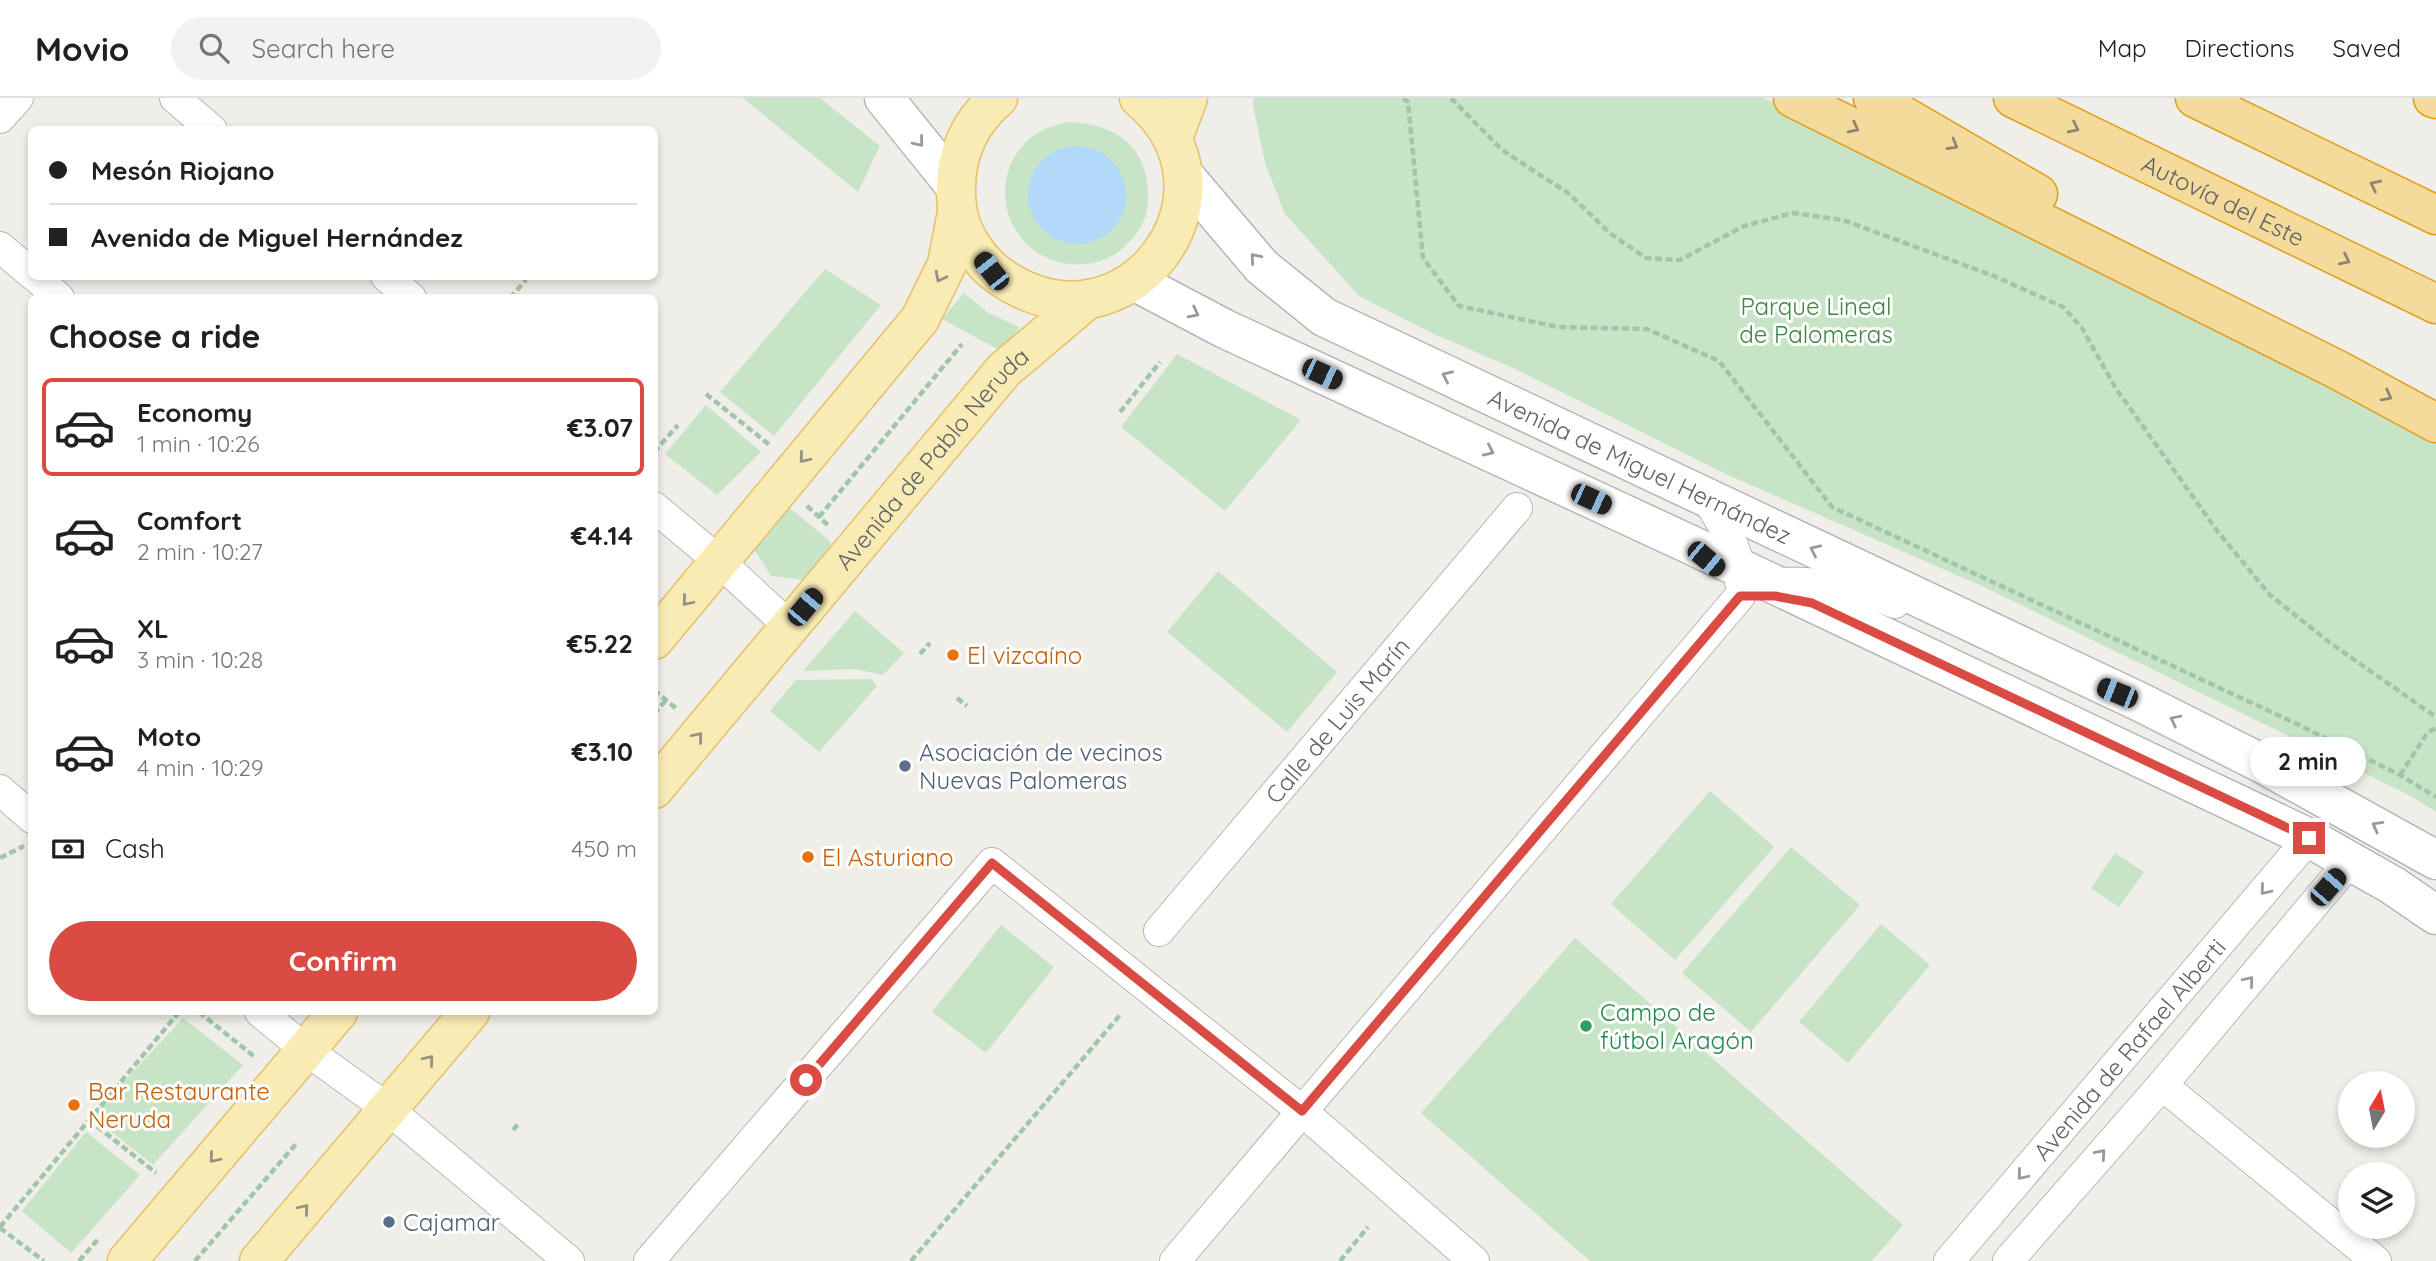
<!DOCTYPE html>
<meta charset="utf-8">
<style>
body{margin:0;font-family:Quicksand,sans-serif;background:#f2f2f2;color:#202124;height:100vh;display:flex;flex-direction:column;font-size:26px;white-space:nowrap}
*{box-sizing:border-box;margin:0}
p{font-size:23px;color:#757577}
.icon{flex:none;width:38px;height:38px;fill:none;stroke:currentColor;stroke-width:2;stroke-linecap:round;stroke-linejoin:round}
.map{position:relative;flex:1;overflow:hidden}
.side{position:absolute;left:28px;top:196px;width:630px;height:721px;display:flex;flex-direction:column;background:#fff;border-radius:10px;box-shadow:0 4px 10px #0003}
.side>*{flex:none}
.hud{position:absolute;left:28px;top:28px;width:630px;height:154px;border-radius:10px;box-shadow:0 4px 10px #0003;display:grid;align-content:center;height:154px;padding:0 21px;background:#fff}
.needle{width:46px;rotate:10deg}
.tools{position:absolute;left:2338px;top:973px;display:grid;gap:14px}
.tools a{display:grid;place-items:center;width:77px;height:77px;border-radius:50%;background:#fff;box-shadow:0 4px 10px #0003;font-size:35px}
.end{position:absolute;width:32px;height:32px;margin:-16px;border:9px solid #da4c43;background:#fff;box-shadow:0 0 0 4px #fff}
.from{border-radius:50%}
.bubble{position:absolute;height:49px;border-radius:24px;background:#fff;box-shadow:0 4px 10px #0003;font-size:23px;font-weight:700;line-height:49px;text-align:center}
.car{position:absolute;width:21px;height:42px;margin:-21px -10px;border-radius:9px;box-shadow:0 0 5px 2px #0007;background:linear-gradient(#222 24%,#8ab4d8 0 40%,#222 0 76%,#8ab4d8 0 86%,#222 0)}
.hud b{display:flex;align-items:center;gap:24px;height:66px;font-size:26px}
.hud b+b{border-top:2px solid #e0e0e0}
.hud i{width:18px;height:18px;background:#202124}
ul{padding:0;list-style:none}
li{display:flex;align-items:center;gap:21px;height:98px;margin:0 14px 10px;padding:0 7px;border:4px solid transparent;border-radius:10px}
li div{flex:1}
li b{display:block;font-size:26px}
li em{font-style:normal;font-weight:700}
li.current{border-color:#da4c43}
li>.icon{width:63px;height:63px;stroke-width:1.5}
h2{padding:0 21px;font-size:32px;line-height:84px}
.pay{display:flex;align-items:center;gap:18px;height:77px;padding:0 21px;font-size:26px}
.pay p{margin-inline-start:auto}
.primary-button{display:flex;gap:14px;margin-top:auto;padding:14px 21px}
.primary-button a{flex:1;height:80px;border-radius:42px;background:#da4c43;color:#fff;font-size:28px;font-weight:700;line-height:80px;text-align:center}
header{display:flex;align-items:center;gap:42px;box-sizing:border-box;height:98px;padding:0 35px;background:#fff;border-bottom:2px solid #e0e0e0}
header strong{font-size:33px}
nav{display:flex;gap:38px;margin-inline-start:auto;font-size:24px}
.search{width:490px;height:63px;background:#f2f2f2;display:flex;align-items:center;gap:18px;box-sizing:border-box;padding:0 24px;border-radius:38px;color:#757577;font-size:26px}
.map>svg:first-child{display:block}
.green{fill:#c8e4c7;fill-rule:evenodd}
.water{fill:#b0daf7}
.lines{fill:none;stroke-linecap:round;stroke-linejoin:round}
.street-casing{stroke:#b5b7bb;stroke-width:32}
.secondary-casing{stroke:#b4b6bb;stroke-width:41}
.primary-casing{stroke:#e5c06b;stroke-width:41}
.highway-casing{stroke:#e29d16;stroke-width:41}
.path{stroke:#a0c5aa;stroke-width:4.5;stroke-dasharray:7 3.5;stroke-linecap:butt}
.street{stroke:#fff;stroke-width:30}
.secondary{stroke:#fff;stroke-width:38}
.primary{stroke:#f8ebb4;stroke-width:38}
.highway{stroke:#f4db9b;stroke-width:38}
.oneway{stroke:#8c8676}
.oneway2{stroke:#97999c}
.oneway3{stroke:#959281}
.route{stroke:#da4c43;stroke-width:9}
.food-dot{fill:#e8710a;stroke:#fff;stroke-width:2.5}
.service-dot{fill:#5c6f8a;stroke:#fff;stroke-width:2.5}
.leisure-dot{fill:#2e9e5b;stroke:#fff;stroke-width:2.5}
.labels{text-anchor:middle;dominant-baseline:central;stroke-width:6;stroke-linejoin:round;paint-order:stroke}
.street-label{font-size:24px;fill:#5f6266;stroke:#fff}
.park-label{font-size:24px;fill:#3f8541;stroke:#fff}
.food-label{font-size:24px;fill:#c56008;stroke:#fff;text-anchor:start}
.service-label{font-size:24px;fill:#4e5e75;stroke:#fff;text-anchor:start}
.leisure-label{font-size:24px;fill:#27864d;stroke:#fff;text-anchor:start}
</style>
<header>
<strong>Movio</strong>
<div class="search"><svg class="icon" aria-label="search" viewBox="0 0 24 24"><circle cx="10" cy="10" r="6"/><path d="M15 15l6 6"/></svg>Search here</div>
<nav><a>Map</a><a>Directions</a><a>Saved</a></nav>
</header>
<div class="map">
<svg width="2436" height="1163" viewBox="0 0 2436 1163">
<rect width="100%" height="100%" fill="#f0eee8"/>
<g class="green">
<path d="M743 0H820L880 48 858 94Z"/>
<path d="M1254 0H1763L2222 217 2436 338V714L2411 698 1984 489 1728 377 1515 271 1432 235 1359 198 1285 116 1265 65 1253 7Z"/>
<path d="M1067 24C1121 25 1154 54 1147 111 1145 127 1134 140 1122 151 1112 160 1098 165 1084 166 1018 172 979 94 1025 45 1036 33 1052 28 1067 24ZM1097 53C1130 75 1134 104 1108 135L1031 80C1049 48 1064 55 1097 53Z"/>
<path d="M825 171 881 207 774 338 720 294Z"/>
<path d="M964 195 988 215 1020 229 1001 253 942 221Z"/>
<path d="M1177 256 1301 322 1225 413 1121 329Z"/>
<path d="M706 307 761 354 717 397 665 356Z"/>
<path d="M785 406 830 443 831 454 805 482 771 478 751 446Z"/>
<path d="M1218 473 1337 574 1287 634 1167 534Z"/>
<path d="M855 513 904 555 883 577 856 571 803 573Z"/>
<path d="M871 581 877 588 819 654 770 613 796 582Z"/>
<path d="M1710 693 1774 749 1675 862 1611 806Z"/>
<path d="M1791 749 1860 807 1751 934 1682 875Z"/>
<path d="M2115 755 2144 774 2119 809 2091 790Z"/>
<path d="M1881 826 1930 867 1848 965 1799 924Z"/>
<path d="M1001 827 1054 869 986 955 932 914Z"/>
<path d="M1575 840 1903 1127 1872 1163H1590L1421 1015Z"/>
<path d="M183 920 243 967 153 1067 92 1018Z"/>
<path d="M86 1034 140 1077 71 1155 22 1113Z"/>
</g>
<circle class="water" cx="1077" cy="97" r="49"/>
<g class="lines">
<g class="street-casing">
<g id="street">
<path d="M175 0 212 32"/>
<path d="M0 20 18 0"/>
<path d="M0 149 32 176"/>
<path d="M35 178 59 200"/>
<path d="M386 178 411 200"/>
<path d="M1708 402C1722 426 1742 455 1740 484"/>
<path d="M654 409 720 464 789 528"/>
<path d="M1780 485C1820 483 1857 490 1895 505"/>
<path d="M0 692 32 720"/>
<path id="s1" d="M1159 833 1517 410"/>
<path d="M260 914 306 952 388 1011 569 1163"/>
<path d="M2162 987 2376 1163"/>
<path d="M649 1163 992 765 1302 1013 1474 1163"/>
<path d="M1175 1163 1740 498"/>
<path id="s2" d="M1949 1163 2309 740"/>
<path d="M2008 1163 2162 987 2351 762"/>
</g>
</g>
<g class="secondary-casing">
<g id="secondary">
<path d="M884 0 955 88"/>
<path id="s3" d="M1183 76 1262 169 1324 219 2140 604 2261 665 2436 762"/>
<path d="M1134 183 1225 231 1689 446 2309 740 2392 787 2436 817"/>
</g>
</g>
<g class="primary-casing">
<g id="primary">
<path d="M998 0C965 28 952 66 957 109 960 135 979 164 1001 179 1126 265 1253 94 1139 0"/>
<path d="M1173 40 1188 0"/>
<path d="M654 542 920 221 947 166 957 114"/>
<path id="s4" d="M654 691 1004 272 1088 201"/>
<path d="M127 1163 338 914"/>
<path d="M259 1163 470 914"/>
</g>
</g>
<g class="highway-casing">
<g id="highway">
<path d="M1793 0 2338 272 2436 325"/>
<path d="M1873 0 2038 96"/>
<path id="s5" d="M2013 0 2436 206"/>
<path d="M2195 0 2436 117"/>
<path d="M2433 0 2436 1"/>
</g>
</g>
<g class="path">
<path d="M1403 0 1408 4 1423 160 1459 208 1558 229 1647 231 1719 263 1832 409 2297 626 2400 677 2436 699"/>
<path d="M1451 0 1502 52 1568 95 1611 136 1646 160 1680 162 1744 128 1793 115 1843 122 1994 178 2063 209 2082 230 2115 289 2218 434 2270 497 2329 544 2436 619"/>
<path d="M510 200 526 182"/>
<path d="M706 296 771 348"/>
<path d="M1120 314 1160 264"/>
<path d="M654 354 678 327"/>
<path d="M807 408 829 428"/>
<path d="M819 419 962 246"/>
<path d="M920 556 930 545"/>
<path d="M654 592 678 612"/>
<path d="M957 600 967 608"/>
<path d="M654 616 666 602"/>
<path d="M2400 677 2428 634 2436 630"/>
<path d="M0 760 24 748"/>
<path d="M199 914 256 960"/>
<path d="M89 1022 156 1075"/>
<path d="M513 1032 519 1025"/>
<path d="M0 1129 179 914"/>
<path d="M0 1130 44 1163"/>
<path d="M79 1163 99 1140"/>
<path d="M195 1163 296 1046"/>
<path d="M911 1163 1120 917"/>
<path d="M1340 1163 1368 1129"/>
</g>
<use href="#street" class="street"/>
<use href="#secondary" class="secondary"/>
<use href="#primary" class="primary"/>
<use href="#highway" class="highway"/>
</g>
<defs><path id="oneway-chevron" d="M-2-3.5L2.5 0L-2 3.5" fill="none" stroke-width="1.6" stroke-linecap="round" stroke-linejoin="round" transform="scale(1.75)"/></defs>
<g class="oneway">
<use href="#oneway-chevron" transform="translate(1854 30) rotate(27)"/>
<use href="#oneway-chevron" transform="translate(2074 30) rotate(26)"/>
<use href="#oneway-chevron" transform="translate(1953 47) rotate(30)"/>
<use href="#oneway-chevron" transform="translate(2375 87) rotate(-154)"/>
<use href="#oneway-chevron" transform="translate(2345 162) rotate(26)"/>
<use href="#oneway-chevron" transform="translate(2387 298) rotate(28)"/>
</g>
<g class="oneway2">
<use href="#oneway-chevron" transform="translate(919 44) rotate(51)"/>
<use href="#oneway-chevron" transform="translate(1255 160) rotate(-131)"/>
<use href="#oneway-chevron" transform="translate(1194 215) rotate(27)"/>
<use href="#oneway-chevron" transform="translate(1447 278) rotate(-155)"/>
<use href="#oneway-chevron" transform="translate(1489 353) rotate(25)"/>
<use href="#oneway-chevron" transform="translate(1815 452) rotate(-155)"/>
<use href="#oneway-chevron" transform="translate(2175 622) rotate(-153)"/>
<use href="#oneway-chevron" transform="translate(2377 728) rotate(-151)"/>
<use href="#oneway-chevron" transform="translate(2265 792) rotate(130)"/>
<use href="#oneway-chevron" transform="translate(2249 883) rotate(-50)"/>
<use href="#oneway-chevron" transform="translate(2101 1056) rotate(-49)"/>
<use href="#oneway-chevron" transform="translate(2022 1077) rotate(130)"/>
</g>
<g class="oneway3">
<use href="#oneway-chevron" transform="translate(940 179) rotate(117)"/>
<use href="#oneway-chevron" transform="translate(804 360) rotate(130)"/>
<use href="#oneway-chevron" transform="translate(687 503) rotate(130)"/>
<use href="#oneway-chevron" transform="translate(698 639) rotate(-50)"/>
<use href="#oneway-chevron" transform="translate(429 962) rotate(-50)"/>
<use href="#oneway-chevron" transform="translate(214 1060) rotate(130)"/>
<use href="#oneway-chevron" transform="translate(304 1111) rotate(-50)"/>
</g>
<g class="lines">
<path class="route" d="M806 982 992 765 1302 1013 1740 498H1775L1812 505 2309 740"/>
</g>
<g class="food-dot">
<circle cx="953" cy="557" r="7"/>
<circle cx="808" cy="759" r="7"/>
<circle cx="74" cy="1007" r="7"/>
</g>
<g class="service-dot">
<circle cx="905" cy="668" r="7"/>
<circle cx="389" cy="1124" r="7"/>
</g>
<circle class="leisure-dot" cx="1586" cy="928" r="7"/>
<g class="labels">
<g class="street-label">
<text stroke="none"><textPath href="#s5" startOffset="234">Autovía del Este</textPath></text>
<text stroke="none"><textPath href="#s4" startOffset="432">Avenida de Pablo Neruda</textPath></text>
<text stroke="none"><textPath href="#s3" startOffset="551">Avenida de Miguel Hernández</textPath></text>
<text stroke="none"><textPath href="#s1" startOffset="276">Calle de Luis Marín</textPath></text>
<text stroke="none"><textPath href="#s2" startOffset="278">Avenida de Rafael Alberti</textPath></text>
</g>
<g class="park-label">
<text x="1816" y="208">Parque Lineal<tspan x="1816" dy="28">de Palomeras</tspan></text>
</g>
<g class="food-label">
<text x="967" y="557">El vizcaíno</text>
<text x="822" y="759">El Asturiano</text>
<text x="88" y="993">Bar Restaurante<tspan x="88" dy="28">Neruda</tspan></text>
</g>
<g class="service-label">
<text x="919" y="654">Asociación de vecinos<tspan x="919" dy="28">Nuevas Palomeras</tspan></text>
<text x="403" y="1124">Cajamar</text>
</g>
<g class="leisure-label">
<text x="1600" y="914">Campo de<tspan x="1600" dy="28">fútbol Aragón</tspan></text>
</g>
</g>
</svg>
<div class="tools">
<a><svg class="needle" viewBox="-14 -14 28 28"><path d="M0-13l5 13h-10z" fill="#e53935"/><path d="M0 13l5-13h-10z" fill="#757577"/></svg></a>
<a><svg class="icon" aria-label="layers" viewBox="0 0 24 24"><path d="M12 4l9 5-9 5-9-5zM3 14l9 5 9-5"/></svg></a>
</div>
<i class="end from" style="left:806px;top:982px"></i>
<i class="end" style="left:2309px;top:740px"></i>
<div class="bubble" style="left:2250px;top:639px;width:116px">2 min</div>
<i class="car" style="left:991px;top:173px;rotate:322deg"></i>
<i class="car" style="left:1322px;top:276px;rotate:115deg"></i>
<i class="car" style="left:1591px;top:401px;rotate:115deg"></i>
<i class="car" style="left:1706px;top:461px;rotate:130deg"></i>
<i class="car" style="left:805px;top:509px;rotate:40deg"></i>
<i class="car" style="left:2117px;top:595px;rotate:292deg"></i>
<i class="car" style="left:2328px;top:789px;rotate:41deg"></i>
<div class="hud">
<b><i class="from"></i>Mesón Riojano</b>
<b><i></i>Avenida de Miguel Hernández</b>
</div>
<section class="side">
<h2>Choose a ride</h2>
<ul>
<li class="current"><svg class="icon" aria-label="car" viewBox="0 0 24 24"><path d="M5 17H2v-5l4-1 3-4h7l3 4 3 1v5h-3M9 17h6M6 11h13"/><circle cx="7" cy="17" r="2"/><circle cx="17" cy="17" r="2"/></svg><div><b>Economy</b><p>1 min · 10:26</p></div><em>€3.07</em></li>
<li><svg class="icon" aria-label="car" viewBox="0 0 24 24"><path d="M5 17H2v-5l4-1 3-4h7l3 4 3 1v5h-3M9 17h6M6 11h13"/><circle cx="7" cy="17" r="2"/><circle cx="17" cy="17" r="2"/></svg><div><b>Comfort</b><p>2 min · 10:27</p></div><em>€4.14</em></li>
<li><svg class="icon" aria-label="car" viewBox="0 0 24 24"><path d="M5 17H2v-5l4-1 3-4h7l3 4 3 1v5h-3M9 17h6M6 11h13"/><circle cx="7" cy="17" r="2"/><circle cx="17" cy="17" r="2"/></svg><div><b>XL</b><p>3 min · 10:28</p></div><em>€5.22</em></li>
<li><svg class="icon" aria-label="car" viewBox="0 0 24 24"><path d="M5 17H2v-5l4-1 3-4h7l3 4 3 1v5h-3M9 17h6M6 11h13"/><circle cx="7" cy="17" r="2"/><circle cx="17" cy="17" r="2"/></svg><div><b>Moto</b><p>4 min · 10:29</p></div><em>€3.10</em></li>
</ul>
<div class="pay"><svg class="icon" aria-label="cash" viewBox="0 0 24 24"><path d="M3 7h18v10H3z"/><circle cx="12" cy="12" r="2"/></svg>Cash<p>450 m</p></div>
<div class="primary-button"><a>Confirm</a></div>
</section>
</div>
